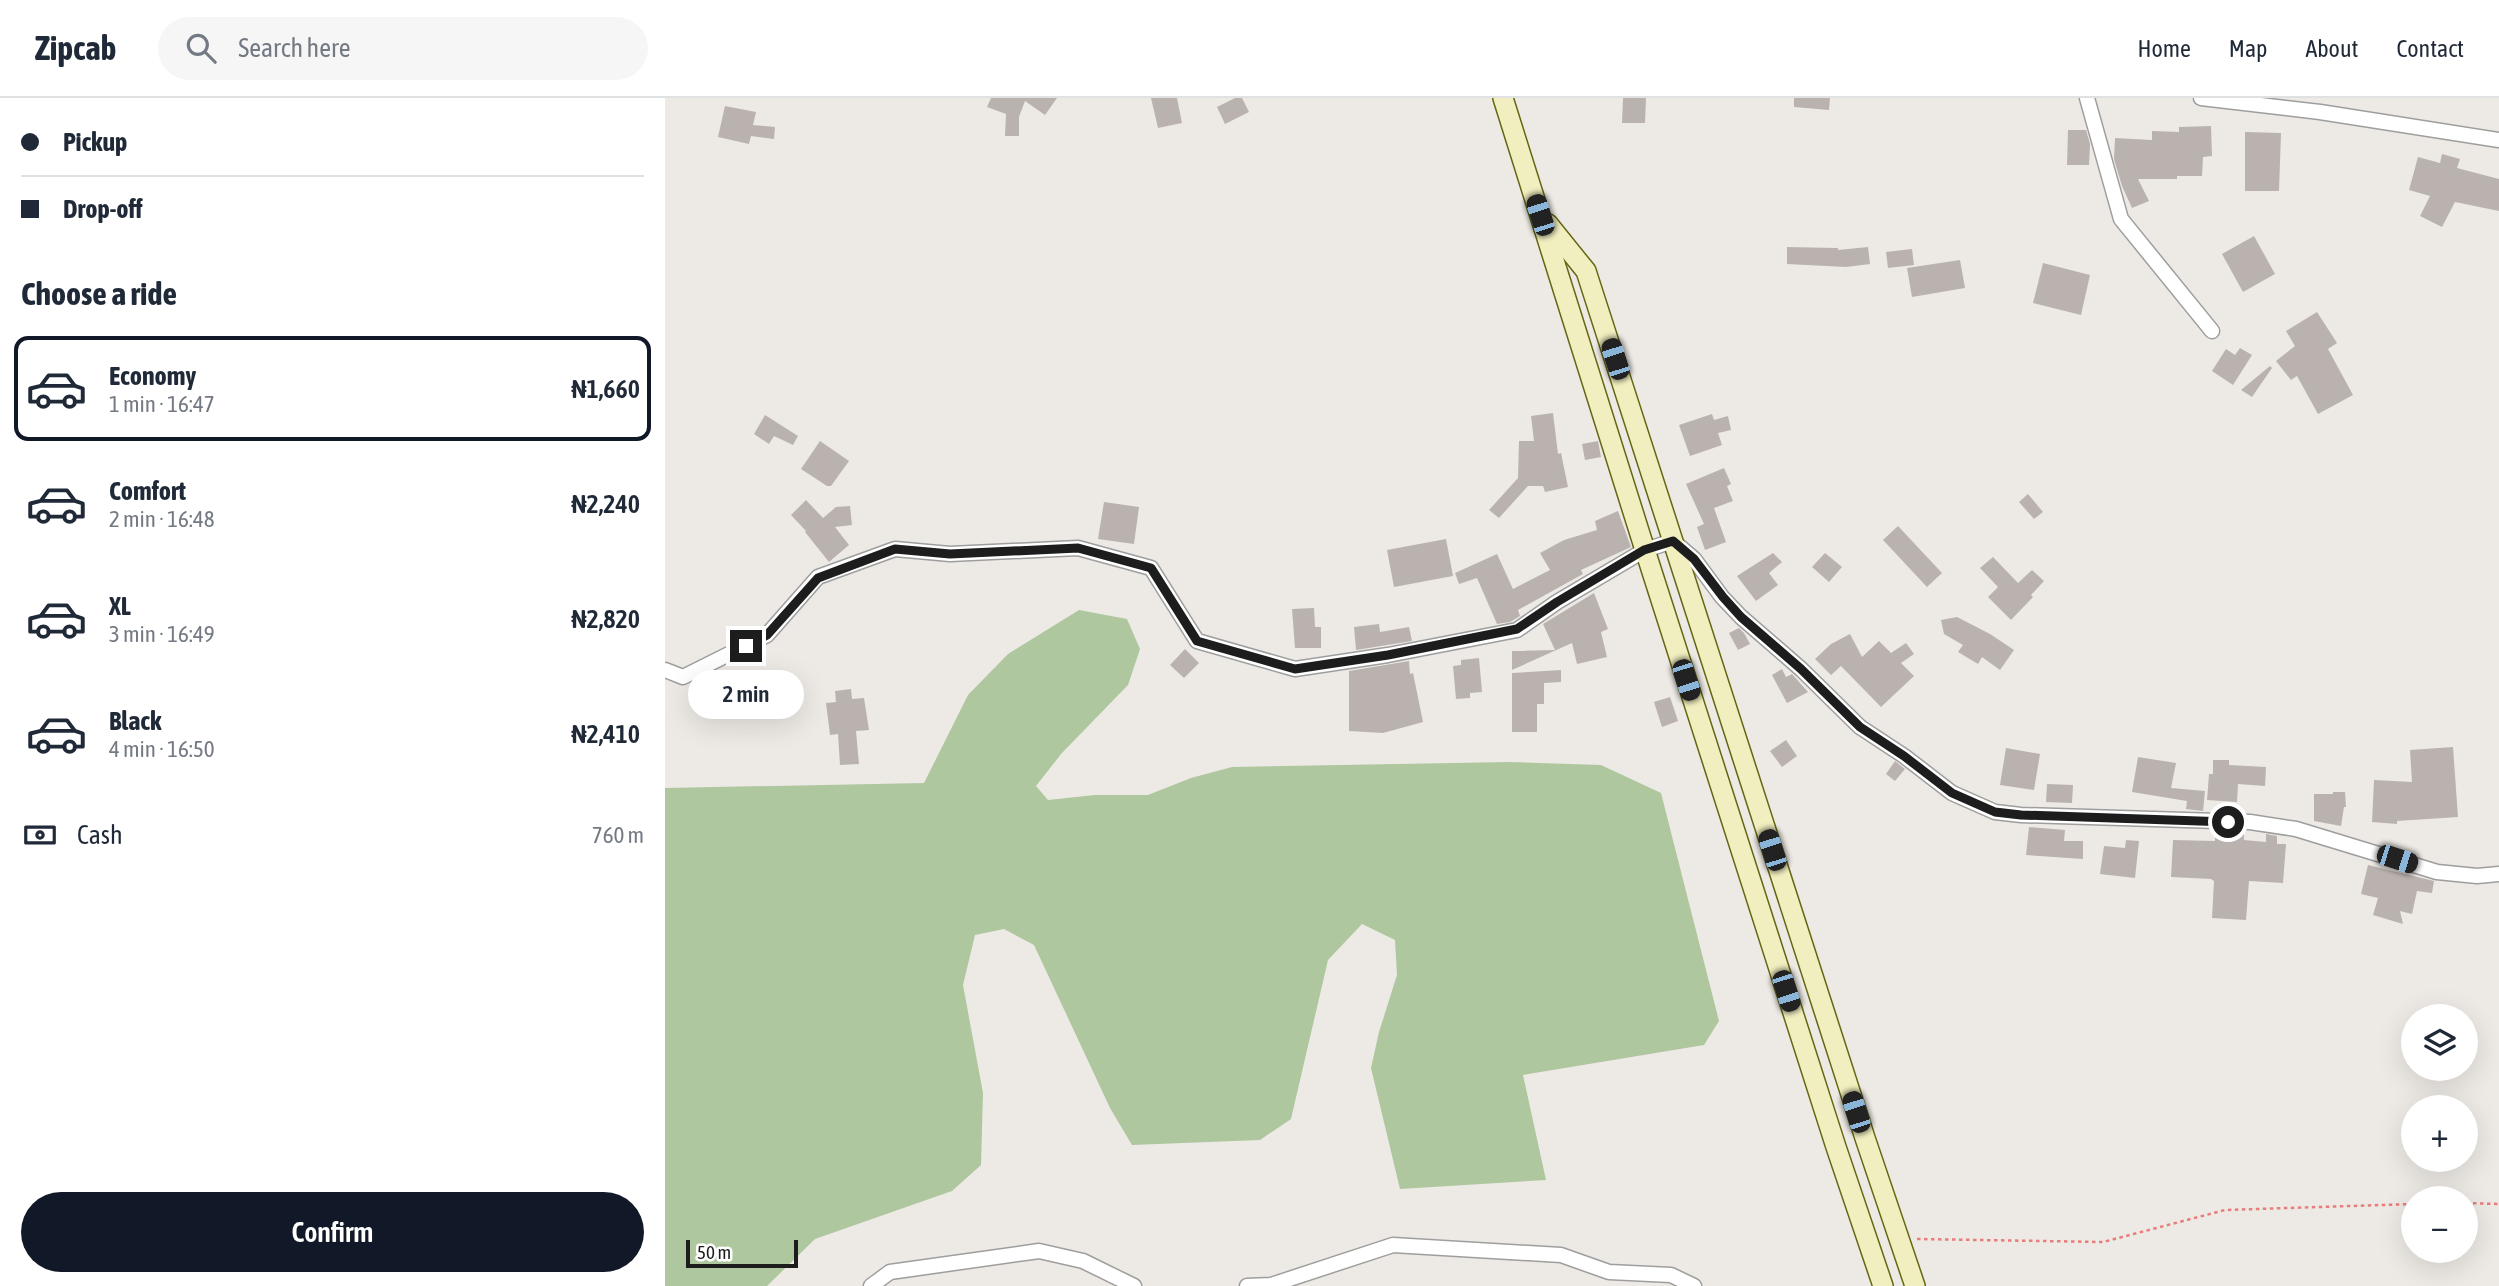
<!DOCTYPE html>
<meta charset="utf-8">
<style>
body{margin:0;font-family:"Asap Condensed",sans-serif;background:#f6f6f7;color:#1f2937;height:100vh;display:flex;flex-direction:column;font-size:26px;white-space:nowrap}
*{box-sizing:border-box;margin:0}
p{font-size:23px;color:#747a83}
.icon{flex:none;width:38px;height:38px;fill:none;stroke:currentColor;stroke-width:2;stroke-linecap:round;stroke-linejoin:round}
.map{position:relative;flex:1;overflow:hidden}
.panel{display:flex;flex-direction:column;background:#fff;width:665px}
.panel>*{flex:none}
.banner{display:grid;align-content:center;height:154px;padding:0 21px;background:#fff}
.tools{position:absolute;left:1736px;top:906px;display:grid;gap:14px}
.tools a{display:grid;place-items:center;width:77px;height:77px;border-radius:50%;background:#fff;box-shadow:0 7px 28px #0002;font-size:35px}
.scale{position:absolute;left:21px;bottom:18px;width:112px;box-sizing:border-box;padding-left:7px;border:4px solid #1d1d1d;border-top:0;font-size:19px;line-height:24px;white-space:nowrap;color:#1d1d1d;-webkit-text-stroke:5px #fff;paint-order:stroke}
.end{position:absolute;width:32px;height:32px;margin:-16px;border:9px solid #1d1d1d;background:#fff;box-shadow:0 0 0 4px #fff}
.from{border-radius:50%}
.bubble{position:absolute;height:49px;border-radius:24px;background:#fff;box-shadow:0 7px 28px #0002;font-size:23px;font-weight:600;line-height:49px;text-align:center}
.car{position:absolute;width:21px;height:42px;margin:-21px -10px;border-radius:9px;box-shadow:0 0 5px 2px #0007;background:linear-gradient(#222 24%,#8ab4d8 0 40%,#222 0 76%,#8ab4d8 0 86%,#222 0)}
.banner b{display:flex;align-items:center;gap:24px;height:66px;font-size:26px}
.banner b+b{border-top:2px solid #e0e1e3}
.banner i{width:18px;height:18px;background:#1f2937}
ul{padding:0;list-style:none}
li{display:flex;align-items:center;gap:21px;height:105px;margin:0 14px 10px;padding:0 7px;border:4px solid transparent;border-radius:14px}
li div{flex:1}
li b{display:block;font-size:26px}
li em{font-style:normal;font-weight:600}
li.selected{border-color:#111827}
li>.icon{width:63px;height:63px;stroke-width:1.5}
h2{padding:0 21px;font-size:32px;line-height:84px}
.pay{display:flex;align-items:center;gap:18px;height:77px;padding:0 21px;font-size:26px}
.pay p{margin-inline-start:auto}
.cta{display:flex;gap:14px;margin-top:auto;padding:14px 21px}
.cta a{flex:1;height:80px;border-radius:42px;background:#111827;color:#fff;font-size:28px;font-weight:600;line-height:80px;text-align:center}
header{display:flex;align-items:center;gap:42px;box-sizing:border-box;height:98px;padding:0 35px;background:#fff;border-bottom:2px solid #e0e1e3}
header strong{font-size:33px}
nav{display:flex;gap:38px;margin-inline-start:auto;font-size:24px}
.search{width:490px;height:63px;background:#f6f6f7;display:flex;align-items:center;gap:18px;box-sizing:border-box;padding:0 24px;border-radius:38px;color:#747a83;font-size:26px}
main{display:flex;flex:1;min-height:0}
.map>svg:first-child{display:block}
.forest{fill:#aec79e}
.building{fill:#bab2ae}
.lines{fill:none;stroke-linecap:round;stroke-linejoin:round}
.street-casing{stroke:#9e9e9e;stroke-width:17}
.secondary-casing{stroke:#646612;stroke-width:22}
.path{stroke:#e87d7b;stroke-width:2.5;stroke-dasharray:3.5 3.5;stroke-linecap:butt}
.street{stroke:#fff;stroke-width:14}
.secondary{stroke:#f1efbf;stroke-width:19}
.route{stroke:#1d1d1d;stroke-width:9}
</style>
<header>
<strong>Zipcab</strong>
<div class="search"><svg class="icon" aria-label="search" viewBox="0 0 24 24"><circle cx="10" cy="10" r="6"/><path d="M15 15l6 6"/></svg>Search here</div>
<nav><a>Home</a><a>Map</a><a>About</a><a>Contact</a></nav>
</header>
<main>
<section class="panel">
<div class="banner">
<b><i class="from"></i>Pickup</b>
<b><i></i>Drop-off</b>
</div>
<h2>Choose a ride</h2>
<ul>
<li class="selected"><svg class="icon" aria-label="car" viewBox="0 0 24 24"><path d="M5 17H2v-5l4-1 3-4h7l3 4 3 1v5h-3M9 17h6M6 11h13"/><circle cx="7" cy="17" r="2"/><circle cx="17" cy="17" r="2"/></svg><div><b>Economy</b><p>1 min · 16:47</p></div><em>₦1,660</em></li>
<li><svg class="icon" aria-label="car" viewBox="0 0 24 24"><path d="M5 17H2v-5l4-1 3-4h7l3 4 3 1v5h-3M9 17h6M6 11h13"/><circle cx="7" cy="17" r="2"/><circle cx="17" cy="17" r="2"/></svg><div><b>Comfort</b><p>2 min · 16:48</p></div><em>₦2,240</em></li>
<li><svg class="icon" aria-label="car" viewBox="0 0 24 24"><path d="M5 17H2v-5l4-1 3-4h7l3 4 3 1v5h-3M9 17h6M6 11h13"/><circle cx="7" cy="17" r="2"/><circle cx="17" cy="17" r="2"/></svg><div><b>XL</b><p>3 min · 16:49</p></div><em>₦2,820</em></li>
<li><svg class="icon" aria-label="car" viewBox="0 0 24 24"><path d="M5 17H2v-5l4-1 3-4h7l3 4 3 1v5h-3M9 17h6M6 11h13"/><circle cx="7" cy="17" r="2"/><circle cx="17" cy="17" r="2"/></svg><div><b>Black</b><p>4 min · 16:50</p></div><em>₦2,410</em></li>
</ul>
<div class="pay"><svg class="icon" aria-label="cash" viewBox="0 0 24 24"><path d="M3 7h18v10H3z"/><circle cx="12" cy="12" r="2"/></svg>Cash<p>760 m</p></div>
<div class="cta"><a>Confirm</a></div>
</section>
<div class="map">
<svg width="1834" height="1188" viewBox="0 0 1834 1188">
<rect width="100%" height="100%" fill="#edeae5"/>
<path class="forest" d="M414 512 462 521 475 551 463 587 396 656 371 688 383 702 430 697H483L526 680 567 669 844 664 936 667 996 695 1054 923 1039 947 858 977 881 1082 735 1091 706 970 714 934 732 877 730 842 697 826 663 862 626 1021 595 1042 467 1047 445 1010 369 847 339 831 310 837 298 887 318 995 316 1067 287 1093 150 1141 102 1188H0V690L259 685 303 597 343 556Z"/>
<g class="building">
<path d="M326 0H392L380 17 360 3 354 19V38H340L341 16 322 9Z"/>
<path d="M486 0H512L517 25 493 30Z"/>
<path d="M570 0H577L584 14 560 26 552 9Z"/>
<path d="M958 0H981L980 25H957Z"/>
<path d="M1129 0H1165L1164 12 1129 9Z"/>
<path d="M60 8 91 14 88 27 110 29 109 41 86 38 84 46 53 39Z"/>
<path d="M1546 28 1547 58 1538 59 1537 78H1512V81H1473L1484 103 1467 110 1457 88 1449 61 1450 40 1487 42V33L1514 34V29Z"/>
<path d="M1403 32H1421L1425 46 1424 67H1402Z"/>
<path d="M1580 34 1616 35 1614 93H1580Z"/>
<path d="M1777 56 1795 61 1792 70 1834 81V113L1790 104 1777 129 1755 118 1765 98 1744 92 1753 59 1775 65Z"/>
<path d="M1589 138 1610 176 1578 194 1557 156Z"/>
<path d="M1122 149 1173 150V152L1203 149 1205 166 1181 169 1122 166Z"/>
<path d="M1247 151 1249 167 1223 170 1221 154Z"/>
<path d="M1295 162 1300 190 1247 199 1242 170Z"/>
<path d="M1378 165 1425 177 1416 217 1368 205Z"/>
<path d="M1652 214 1672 245 1663 251 1688 297 1653 316 1632 278 1626 282 1611 263 1630 248 1621 233Z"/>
<path d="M1575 250 1587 257 1568 287 1547 273 1561 251 1570 257Z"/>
<path d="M1605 268 1607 270 1587 299 1576 292Z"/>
<path d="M888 315 893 356 896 355 903 389 880 394 878 388H863L834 420 824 412 853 380 854 343H869L866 318Z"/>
<path d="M1047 316 1049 322 1063 318 1066 332 1053 335 1057 347 1025 358 1014 327Z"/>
<path d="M100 317 133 338 128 347 109 338 104 346 89 336Z"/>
<path d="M155 343 184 363 166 388H162L136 371Z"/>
<path d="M933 343 936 359 920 362 917 346Z"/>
<path d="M1059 370 1066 386 1062 388 1068 403 1049 410 1061 444 1040 452 1032 429 1039 426 1021 386Z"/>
<path d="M1363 396 1378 414 1369 421 1354 404Z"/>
<path d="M141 402 158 420 171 409 185 408 187 427 170 429 184 447 164 464 140 434 141 433 126 417Z"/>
<path d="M439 404 474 409 469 446 433 441Z"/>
<path d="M953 413 966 449 916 472 918 476 853 512 855 518 845 524 832 526 812 480 794 486 790 475 832 456 848 491 885 472 875 455 899 442 932 432 930 423Z"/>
<path d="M1233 428 1277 475 1262 489 1218 442Z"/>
<path d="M781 441 788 478 729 489 722 452Z"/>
<path d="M1108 455 1117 464 1104 475 1113 487 1091 503 1072 478Z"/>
<path d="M1160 455 1177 469 1164 484 1147 469Z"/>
<path d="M1328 459 1353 485 1367 472 1379 483 1366 497 1368 499 1346 522 1323 499 1333 489 1315 470Z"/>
<path d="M929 495 943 531 936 534 942 559 912 566 907 545 847 572V553L890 552 878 526Z"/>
<path d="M649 510 650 529H656V550H630L627 511Z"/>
<path d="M1292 519 1325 536 1349 552 1335 572 1317 559 1313 566 1293 554 1298 547 1279 536 1276 522Z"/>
<path d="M714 526 715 534 744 529 747 543 691 552 689 529Z"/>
<path d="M1074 530 1079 535 1085 546 1073 552 1064 535Z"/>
<path d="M1185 536 1197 559 1214 543 1226 555 1241 545 1249 556 1236 565 1249 578 1216 609 1176 568 1166 577 1150 561 1166 546Z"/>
<path d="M520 551 534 565 519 580 505 567Z"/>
<path d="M814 560 817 594 805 595V600L791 601 788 568 796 567V562Z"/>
<path d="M744 563 745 576 748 575 758 624 718 635 684 633V573Z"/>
<path d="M1117 571 1121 579 1127 576 1143 594 1122 605 1107 577Z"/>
<path d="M896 572V584L879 585V606H872V634H847V575Z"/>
<path d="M186 591 187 601 199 600 204 632 191 633 194 666 175 667 173 636 165 637 161 605 171 604 170 593Z"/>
<path d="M1005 599 1013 623 997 629 989 604Z"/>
<path d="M1121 642 1132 658 1117 669 1105 653Z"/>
<path d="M1788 649 1793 719 1732 723V726L1707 724 1709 682 1747 684 1745 652Z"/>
<path d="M1341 650 1375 656 1369 692 1335 687Z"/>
<path d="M1473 659 1511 665 1506 690 1540 693 1538 713 1521 711 1522 703 1467 694Z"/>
<path d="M1548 662H1564V667L1601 669 1600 688 1573 686 1572 704 1542 702 1544 676H1548Z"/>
<path d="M1230 663 1240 671 1230 683 1221 676Z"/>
<path d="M1382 686 1408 687 1407 705 1381 704Z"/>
<path d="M1668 694H1680L1681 709H1679L1676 728 1649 723V696H1668Z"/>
<path d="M1364 729 1400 732 1399 743H1418V761L1361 757Z"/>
<path d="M1560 733H1579V742L1601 744V736L1612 738V746H1621L1618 785 1584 783 1581 822 1547 820 1549 783 1546 781 1506 779 1508 742 1550 743V740L1560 741Z"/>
<path d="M1461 742 1474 743 1470 780 1435 776 1439 748 1460 750Z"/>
<path d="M1703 767 1769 783 1767 795 1752 793 1747 816 1735 813 1738 826 1708 817 1713 800 1696 796Z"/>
</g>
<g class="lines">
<g class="street-casing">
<g id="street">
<path d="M1422 0 1456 121 1547 233"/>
<path d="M1536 0 1655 14 1834 42"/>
<path d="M0 572 18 579 102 537 153 479 230 451 285 456 413 450 486 470 532 543 630 571 723 557 852 532 892 504 980 452 1008 443 1029 461 1057 499 1076 519 1136 571 1195 629 1239 658 1287 695 1330 714 1356 717 1585 724 1631 731 1772 774 1812 778 1834 776"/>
<path d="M206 1188 225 1174 374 1153 418 1163 469 1188"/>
<path d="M582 1188 606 1187 728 1147 896 1157 944 1174 1006 1177 1029 1188"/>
</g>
</g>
<g class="secondary-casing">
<g id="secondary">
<path d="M838 0 980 452 1171 1049 1218 1188"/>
<path d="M883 126 921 173 1200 1040 1250 1188"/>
</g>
</g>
<g class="path">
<path d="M1801 1105 1834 1106"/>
<path d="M1252 1141 1438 1144 1560 1112 1748 1106"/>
</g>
<use href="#street" class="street"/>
<use href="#secondary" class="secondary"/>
</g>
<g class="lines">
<path class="route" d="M81 548 102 537 153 480 230 451 285 456 413 450 486 470 532 543 630 571 723 557 852 531 892 504 979 452 1008 443 1029 461 1058 499 1076 519 1136 571 1195 629 1239 658 1287 695 1330 714 1356 717 1563 724"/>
</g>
</svg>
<div class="tools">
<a><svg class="icon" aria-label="layers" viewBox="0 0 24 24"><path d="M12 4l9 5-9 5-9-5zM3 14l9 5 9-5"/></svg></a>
<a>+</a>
<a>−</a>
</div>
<div class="scale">50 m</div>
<i class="end from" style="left:1563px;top:724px"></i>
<i class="end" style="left:81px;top:548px"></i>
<div class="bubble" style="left:23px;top:572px;width:116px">2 min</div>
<i class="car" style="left:875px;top:117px;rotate:342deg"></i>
<i class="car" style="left:950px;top:261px;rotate:342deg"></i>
<i class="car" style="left:1021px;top:582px;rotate:162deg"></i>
<i class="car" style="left:1107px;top:752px;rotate:342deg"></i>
<i class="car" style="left:1732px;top:761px;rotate:108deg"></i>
<i class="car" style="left:1121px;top:893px;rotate:162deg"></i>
<i class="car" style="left:1191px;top:1014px;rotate:342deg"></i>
</div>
</main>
